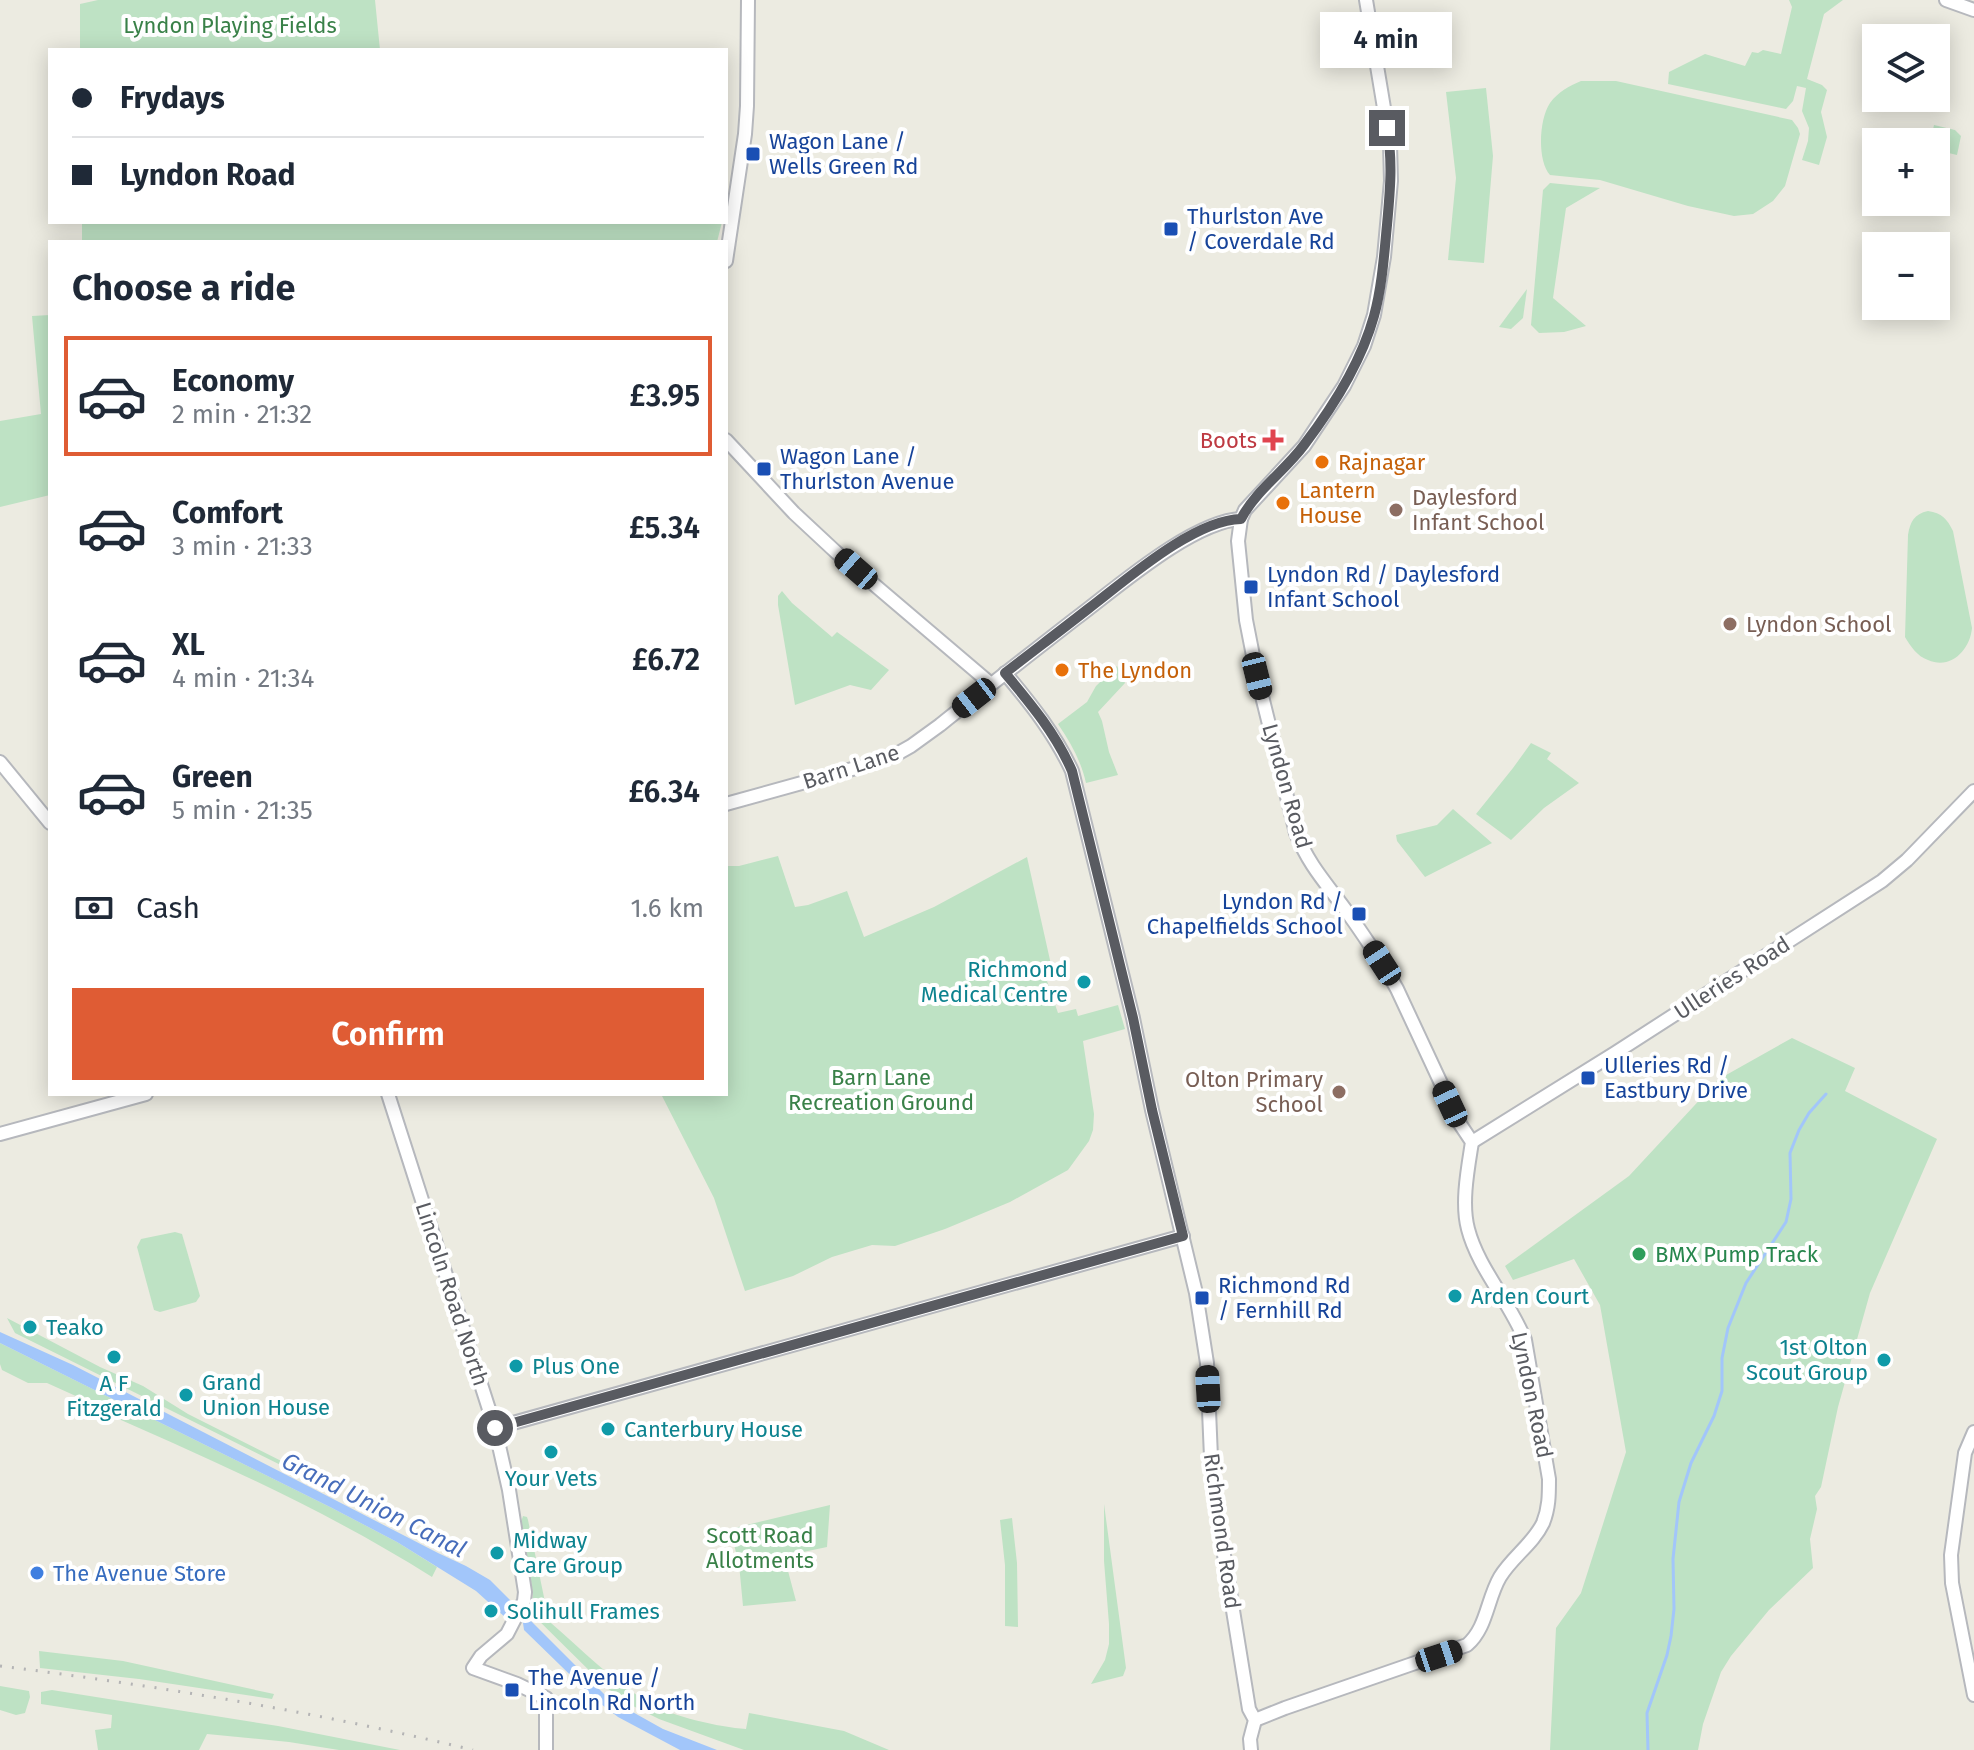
<!DOCTYPE html>
<meta charset="utf-8">
<style>
body{margin:0;font-family:"Fira Sans",sans-serif;background:#f6f6f7;color:#1f2937;height:100vh;display:flex;flex-direction:column;font-size:30px;white-space:nowrap}
*{box-sizing:border-box;margin:0}
p{font-size:26px;color:#747a83}
.icon{flex:none;width:44px;height:44px;fill:none;stroke:currentColor;stroke-width:2;stroke-linecap:round;stroke-linejoin:round}
.map{position:relative;flex:1;overflow:hidden}
.sheet{position:absolute;left:48px;top:240px;width:680px;height:856px;display:flex;flex-direction:column;background:#fff;border-radius:0px;box-shadow:0 4px 20px #0003}
.sheet>*{flex:none}
.guide{position:absolute;left:48px;top:48px;width:680px;height:176px;border-radius:0px;box-shadow:0 4px 20px #0003;display:grid;align-content:center;height:176px;padding:0 24px;background:#fff}
.controls{position:absolute;left:1862px;top:24px;display:grid;gap:16px}
.controls a{display:grid;place-items:center;width:88px;height:88px;border-radius:0px;background:#fff;box-shadow:0 4px 20px #0003;font-size:40px}
.end{position:absolute;width:36px;height:36px;margin:-18px;border:10px solid #595b61;background:#fff;box-shadow:0 0 0 4px #fff}
.from{border-radius:50%}
.bubble{position:absolute;height:56px;border-radius:0px;background:#fff;box-shadow:0 4px 20px #0003;font-size:26px;font-weight:600;line-height:56px;text-align:center}
.car{position:absolute;width:24px;height:48px;margin:-24px -12px;border-radius:10px;box-shadow:0 0 6px 2px #0007;background:linear-gradient(#222 24%,#8ab4d8 0 40%,#222 0 76%,#8ab4d8 0 86%,#222 0)}
.guide b{display:flex;align-items:center;gap:28px;height:76px;font-size:30px}
.guide b+b{border-top:2px solid #e0e1e3}
.guide i{width:20px;height:20px;background:#1f2937}
ul{padding:0;list-style:none}
li{display:flex;align-items:center;gap:24px;height:120px;margin:0 16px 12px;padding:0 8px;border:4px solid transparent;border-radius:0px}
li div{flex:1}
li b{display:block;font-size:30px}
li em{font-style:normal;font-weight:600}
li.active{border-color:#df5c34}
li>.icon{width:72px;height:72px;stroke-width:1.5}
h2{padding:0 24px;font-size:36px;line-height:96px}
.pay{display:flex;align-items:center;gap:20px;height:88px;padding:0 24px;font-size:30px}
.pay p{margin-inline-start:auto}
.cta{display:flex;gap:16px;margin-top:auto;padding:16px 24px}
.cta a{flex:1;height:92px;border-radius:0px;background:#df5c34;color:#fff;font-size:32px;font-weight:600;line-height:92px;text-align:center}
.map>svg:first-child{display:block}
.green{fill:#bee2c4}
.water{fill:#a2c6fa}
.lines{fill:none;stroke-linecap:round;stroke-linejoin:round}
.stream{stroke:#a2c6fa;stroke-width:3}
.tertiary-casing{stroke:#b6b8bd;stroke-width:16}
.tertiary{stroke:#fff;stroke-width:12}
.rail{stroke:#b4b4b5;stroke-width:3;stroke-dasharray:2 10;stroke-linecap:butt}
.route{stroke:#595b61;stroke-width:10}
.transit-dot{fill:#1a4fb4;stroke:#fff;stroke-width:3}
.health-dot{fill:#e0444e;stroke:#fff;stroke-width:3}
.food-dot{fill:#e8710a;stroke:#fff;stroke-width:3}
.education-dot{fill:#8d6e63;stroke:#fff;stroke-width:3}
.culture-dot{fill:#0f9aa8;stroke:#fff;stroke-width:3}
.leisure-dot{fill:#2e9e5b;stroke:#fff;stroke-width:3}
.shop-dot{fill:#3f7fe0;stroke:#fff;stroke-width:3}
.labels{text-anchor:middle;dominant-baseline:central;stroke-width:8;stroke-linejoin:round;paint-order:stroke}
.park-label{font-size:22px;fill:#398148;stroke:#fff}
.transit-label{font-size:22px;fill:#164399;stroke:#fff;text-anchor:start}
.health-label{font-size:22px;fill:#be3a42;stroke:#fff;text-anchor:end}
.food-label{font-size:22px;fill:#c56008;stroke:#fff;text-anchor:start}
.education-label{font-size:22px;fill:#785e54;stroke:#fff;text-anchor:start}
.street-label{font-size:22px;fill:#595b61;stroke:#fff}
.culture-label{font-size:22px;fill:#0d838f;stroke:#fff;text-anchor:start}
.leisure-label{font-size:22px;fill:#27864d;stroke:#fff;text-anchor:start}
.shop-label{font-size:22px;fill:#366cbe;stroke:#fff;text-anchor:start}
.water-label{font-size:24px;font-style:italic;fill:#476dbb;stroke:#fff}
</style>
<div class="map">
<svg width="1974" height="1750" viewBox="0 0 1974 1750">
<rect width="100%" height="100%" fill="#ecebe1"/>
<g class="green">
<path d="M98 0H375L380 50H80V4Z"/>
<path d="M1789 0H1843L1824 14 1807 79 1822 85 1827 90 1821 112 1827 137 1819 165 1802 160 1808 141 1809 128 1802 111 1806 88 1797 86 1793 101 1786 109 1668 84 1669 72 1705 54 1745 66 1752 52 1758 53 1763 50 1781 54 1792 7Z"/>
<path d="M1581 81H1616L1792 120 1798 128 1800 134 1785 186 1773 201 1753 214 1734 216 1688 206 1600 180 1550 175C1537 161 1539 119 1550 103 1558 92 1569 86 1581 81Z"/>
<path d="M1486 88 1493 156 1484 263 1448 260 1456 178 1446 92Z"/>
<path d="M1934 125 1955 130 1961 136 1957 155 1936 150V142H1930Z"/>
<path d="M1550 183 1600 188 1566 208 1553 298 1586 326 1564 332 1539 333 1531 325 1543 190Z"/>
<path d="M82 222H722L717 242H82Z"/>
<path d="M1527 289 1523 318 1511 329 1499 327Z"/>
<path d="M50 315V495L0 507V421L41 414 32 316Z"/>
<path d="M1928 511C1942 513 1947 519 1953 531L1972 628C1970 650 1951 670 1928 660 1917 656 1911 647 1905 637L1908 535C1910 522 1914 514 1928 511Z"/>
<path d="M782 591 792 603 832 637 837 632 889 670 871 690 850 685 795 705 778 605V596Z"/>
<path d="M1117 666 1125 683 1098 712 1102 721 1109 752 1118 775 1086 783C1081 761 1071 743 1058 724L1087 702 1096 686Z"/>
<path d="M1531 743 1551 753 1547 759 1579 783 1544 808 1511 840 1476 814 1513 768Z"/>
<path d="M1453 809 1492 843 1425 877 1397 841 1396 835 1437 825Z"/>
<path d="M778 856 795 907 808 905 847 891 864 937 934 907 1027 857 1054 978 1047 981 1058 1013 1076 1009 1078 1016 1118 1005 1125 1029 1083 1041 1094 1114 1093 1130 1089 1141 1068 1170 1010 1202 945 1229 895 1246 872 1245 832 1257 793 1276 745 1291 714 1198 661 1094H726V866H739Z"/>
<path d="M1792 1038 1855 1068 1845 1091 1937 1139 1870 1293 1838 1407 1821 1487 1815 1496 1817 1509 1810 1539 1813 1568 1769 1610 1731 1656 1721 1672 1703 1724 1698 1750H1550L1556 1628 1581 1593 1626 1452 1600 1305 1574 1259 1513 1280 1505 1266 1629 1176 1719 1079Z"/>
<path d="M175 1232 182 1234 200 1296 196 1302 160 1312 154 1310 137 1247 141 1239Z"/>
<path d="M7 1318 100 1367 143 1386 188 1414 331 1486 329 1489 15 1333Z"/>
<path d="M0 1343 332 1508 397 1542 437 1567 432 1577C323 1508 205 1457 87 1405L78 1397 47 1383H28L2 1370 0 1364Z"/>
<path d="M1104 1504 1126 1668 1123 1676 1091 1684 1105 1660 1109 1644V1624L1104 1561Z"/>
<path d="M830 1505 827 1547 784 1556 796 1601 743 1606 739 1564 730 1529Z"/>
<path d="M523 1516 527 1517 528 1520 545 1602 551 1610V1623C582 1650 613 1681 649 1703 673 1717 719 1727 746 1729L749 1713 844 1731 889 1750H744L659 1719 631 1705 607 1688 528 1610 532 1602 533 1593 521 1522Z"/>
<path d="M1012 1518 1017 1563 1018 1627 1005 1626V1565L1000 1520Z"/>
<path d="M39 1651 123 1661 274 1694 272 1699 139 1679 40 1668Z"/>
<path d="M0 1686 29 1691 30 1697 25 1713 16 1715 0 1710Z"/>
<path d="M52 1690 278 1726 400 1750H339L289 1742 207 1734 199 1750H98L95 1730 111 1728 112 1715 41 1704V1692Z"/>
</g>
<path class="water" d="M0 1332 73 1365 438 1553 466 1566 490 1580 604 1694 629 1710 663 1729 717 1750H680L618 1717 597 1701 524 1630 523 1623 511 1610 506 1618 476 1591 397 1542 332 1508 0 1343Z"/>
<g class="lines">
<path class="stream" d="M1648 1750 1647 1713 1667 1655 1671 1636 1674 1609 1673 1559 1679 1502 1691 1463 1714 1416 1722 1391V1358L1728 1328 1746 1283 1786 1222 1791 1199 1790 1153 1799 1130 1809 1113 1826 1094"/>
<g class="tertiary-casing">
<g id="tertiary">
<path d="M1946 0 1974 10"/>
<path d="M726 261 745 134 747 106 748 0"/>
<path d="M726 440 794 513 837 553 991 684"/>
<path d="M1005 673C1031 704 1055 734 1072 771L1133 1018 1152 1110 1196 1293 1207 1363 1212 1481 1249 1709 1255 1720 1250 1739 1251 1750"/>
<path d="M0 762 50 823"/>
<path d="M726 804 863 766 895 755 911 746 940 725C985 689 1030 654 1075 619 1114 590 1192 521 1241 519"/>
<path d="M388 1094 495 1428 509 1490 525 1592 524 1601 507 1634 481 1656 473 1668 517 1684 546 1698V1750"/>
<path d="M0 1134 146 1094"/>
<path d="M1472 1142 1615 1053 1882 881 1907 860 1974 791"/>
<path d="M495 1428 1183 1236"/>
<path d="M1974 1432 1965 1453 1951 1555 1952 1583 1974 1695"/>
<path d="M1255 1720 1285 1708 1467 1645C1487 1628 1487 1599 1500 1577 1512 1557 1533 1544 1543 1523 1549 1508 1549 1495 1549 1479L1525 1340C1510 1302 1478 1268 1468 1229 1461 1203 1468 1168 1472 1142L1460 1124 1397 989C1383 964 1367 940 1350 916 1329 886 1310 868 1296 833L1257 676 1246 620 1238 541 1241 519 1245 510 1304 446 1344 386 1364 346 1374 315 1384 257 1391 181 1390 144 1366 0"/>
</g>
</g>
<use href="#tertiary" class="tertiary"/>
<path class="rail" d="M0 1666C159 1686 317 1712 473 1750"/>
</g>
<g class="lines">
<path class="route" d="M495 1428 1183 1236 1152 1110 1133 1018 1072 771C1056 734 1031 704 1005 673 1032 652 1060 631 1088 609 1125 581 1193 520 1241 519 1256 490 1285 471 1304 445 1333 407 1361 363 1374 316 1382 287 1384 256 1387 225 1390 192 1393 161 1387 128"/>
</g>
<g class="transit-dot">
<rect x="745" y="146" width="16" height="16" rx="4"/>
<rect x="1163" y="221" width="16" height="16" rx="4"/>
<rect x="756" y="461" width="16" height="16" rx="4"/>
<rect x="1243" y="579" width="16" height="16" rx="4"/>
<rect x="1351" y="906" width="16" height="16" rx="4"/>
<rect x="1580" y="1070" width="16" height="16" rx="4"/>
<rect x="1194" y="1290" width="16" height="16" rx="4"/>
<rect x="504" y="1682" width="16" height="16" rx="4"/>
</g>
<path class="health-dot" d="M1269 428h8v8h8v8h-8v8h-8v-8h-8v-8h8z"/>
<g class="food-dot">
<circle cx="1322" cy="462" r="8"/>
<circle cx="1283" cy="503" r="8"/>
<circle cx="1062" cy="670" r="8"/>
</g>
<g class="education-dot">
<circle cx="1396" cy="510" r="8"/>
<circle cx="1730" cy="624" r="8"/>
<circle cx="1339" cy="1092" r="8"/>
</g>
<g class="culture-dot">
<circle cx="1084" cy="982" r="8"/>
<circle cx="1455" cy="1296" r="8"/>
<circle cx="30" cy="1327" r="8"/>
<circle cx="114" cy="1357" r="8"/>
<circle cx="1884" cy="1360" r="8"/>
<circle cx="516" cy="1366" r="8"/>
<circle cx="186" cy="1395" r="8"/>
<circle cx="608" cy="1429" r="8"/>
<circle cx="551" cy="1452" r="8"/>
<circle cx="497" cy="1553" r="8"/>
<circle cx="491" cy="1611" r="8"/>
</g>
<circle class="leisure-dot" cx="1639" cy="1254" r="8"/>
<circle class="shop-dot" cx="37" cy="1573" r="8"/>
<g class="labels">
<g class="park-label">
<text x="230" y="25">Lyndon Playing Fields</text>
<text x="881" y="1077">Barn Lane<tspan x="881" dy="25">Recreation Ground</tspan></text>
<text x="760" y="1535">Scott Road<tspan x="760" dy="25">Allotments</tspan></text>
</g>
<g class="transit-label">
<text x="769" y="141">Wagon Lane /<tspan x="769" dy="25">Wells Green Rd</tspan></text>
<text x="1187" y="216">Thurlston Ave<tspan x="1187" dy="25">/ Coverdale Rd</tspan></text>
<text x="780" y="456">Wagon Lane /<tspan x="780" dy="25">Thurlston Avenue</tspan></text>
<text x="1267" y="574">Lyndon Rd / Daylesford<tspan x="1267" dy="25">Infant School</tspan></text>
<text x="1343" y="901" text-anchor="end">Lyndon Rd /<tspan x="1343" dy="25">Chapelfields School</tspan></text>
<text x="1604" y="1065">Ulleries Rd /<tspan x="1604" dy="25">Eastbury Drive</tspan></text>
<text x="1218" y="1285">Richmond Rd<tspan x="1218" dy="25">/ Fernhill Rd</tspan></text>
<text x="528" y="1677">The Avenue /<tspan x="528" dy="25">Lincoln Rd North</tspan></text>
</g>
<g class="health-label">
<text x="1257" y="440">Boots</text>
</g>
<g class="food-label">
<text x="1338" y="462">Rajnagar</text>
<text x="1299" y="490">Lantern<tspan x="1299" dy="25">House</tspan></text>
<text x="1078" y="670">The Lyndon</text>
</g>
<g class="education-label">
<text x="1412" y="497">Daylesford<tspan x="1412" dy="25">Infant School</tspan></text>
<text x="1746" y="624">Lyndon School</text>
<text x="1323" y="1079" text-anchor="end">Olton Primary<tspan x="1323" dy="25">School</tspan></text>
</g>
<g class="street-label">
<text transform="translate(851 767) rotate(-18)">Barn Lane</text>
<text transform="translate(1287 786) rotate(74)">Lyndon Road</text>
<text transform="translate(1732 978) rotate(-33)">Ulleries Road</text>
<text transform="translate(452 1294) rotate(72)">Lincoln Road North</text>
<text transform="translate(1532 1395) rotate(78)">Lyndon Road</text>
<text transform="translate(1222 1531) rotate(82)">Richmond Road</text>
</g>
<g class="culture-label">
<text x="1068" y="969" text-anchor="end">Richmond<tspan x="1068" dy="25">Medical Centre</tspan></text>
<text x="1471" y="1296">Arden Court</text>
<text x="46" y="1327">Teako</text>
<text x="1868" y="1347" text-anchor="end">1st Olton<tspan x="1868" dy="25">Scout Group</tspan></text>
<text x="532" y="1366">Plus One</text>
<text x="202" y="1382">Grand<tspan x="202" dy="25">Union House</tspan></text>
<text x="114" y="1383" text-anchor="middle">A F<tspan x="114" dy="25">Fitzgerald</tspan></text>
<text x="624" y="1429">Canterbury House</text>
<text x="551" y="1478" text-anchor="middle">Your Vets</text>
<text x="513" y="1540">Midway<tspan x="513" dy="25">Care Group</tspan></text>
<text x="507" y="1611">Solihull Frames</text>
</g>
<g class="leisure-label">
<text x="1655" y="1254">BMX Pump Track</text>
</g>
<g class="shop-label">
<text x="53" y="1573">The Avenue Store</text>
</g>
<g class="water-label">
<text transform="translate(374 1505) rotate(27)">Grand Union Canal</text>
</g>
</g>
</svg>
<div class="controls">
<a><svg class="icon" aria-label="layers" viewBox="0 0 24 24"><path d="M12 4l9 5-9 5-9-5zM3 14l9 5 9-5"/></svg></a>
<a>+</a>
<a>−</a>
</div>
<i class="end from" style="left:495px;top:1428px"></i>
<i class="end" style="left:1387px;top:128px"></i>
<div class="bubble" style="left:1320px;top:12px;width:132px">4 min</div>
<i class="car" style="left:856px;top:569px;rotate:311deg"></i>
<i class="car" style="left:1257px;top:676px;rotate:166deg"></i>
<i class="car" style="left:974px;top:698px;rotate:232deg"></i>
<i class="car" style="left:1382px;top:963px;rotate:327deg"></i>
<i class="car" style="left:1450px;top:1104px;rotate:335deg"></i>
<i class="car" style="left:1208px;top:1389px;rotate:357deg"></i>
<i class="car" style="left:1439px;top:1656px;rotate:72deg"></i>
<div class="guide">
<b><i class="from"></i>Frydays</b>
<b><i></i>Lyndon Road</b>
</div>
<section class="sheet">
<h2>Choose a ride</h2>
<ul>
<li class="active"><svg class="icon" aria-label="car" viewBox="0 0 24 24"><path d="M5 17H2v-5l4-1 3-4h7l3 4 3 1v5h-3M9 17h6M6 11h13"/><circle cx="7" cy="17" r="2"/><circle cx="17" cy="17" r="2"/></svg><div><b>Economy</b><p>2 min · 21:32</p></div><em>£3.95</em></li>
<li><svg class="icon" aria-label="car" viewBox="0 0 24 24"><path d="M5 17H2v-5l4-1 3-4h7l3 4 3 1v5h-3M9 17h6M6 11h13"/><circle cx="7" cy="17" r="2"/><circle cx="17" cy="17" r="2"/></svg><div><b>Comfort</b><p>3 min · 21:33</p></div><em>£5.34</em></li>
<li><svg class="icon" aria-label="car" viewBox="0 0 24 24"><path d="M5 17H2v-5l4-1 3-4h7l3 4 3 1v5h-3M9 17h6M6 11h13"/><circle cx="7" cy="17" r="2"/><circle cx="17" cy="17" r="2"/></svg><div><b>XL</b><p>4 min · 21:34</p></div><em>£6.72</em></li>
<li><svg class="icon" aria-label="car" viewBox="0 0 24 24"><path d="M5 17H2v-5l4-1 3-4h7l3 4 3 1v5h-3M9 17h6M6 11h13"/><circle cx="7" cy="17" r="2"/><circle cx="17" cy="17" r="2"/></svg><div><b>Green</b><p>5 min · 21:35</p></div><em>£6.34</em></li>
</ul>
<div class="pay"><svg class="icon" aria-label="cash" viewBox="0 0 24 24"><path d="M3 7h18v10H3z"/><circle cx="12" cy="12" r="2"/></svg>Cash<p>1.6 km</p></div>
<div class="cta"><a>Confirm</a></div>
</section>
</div>
